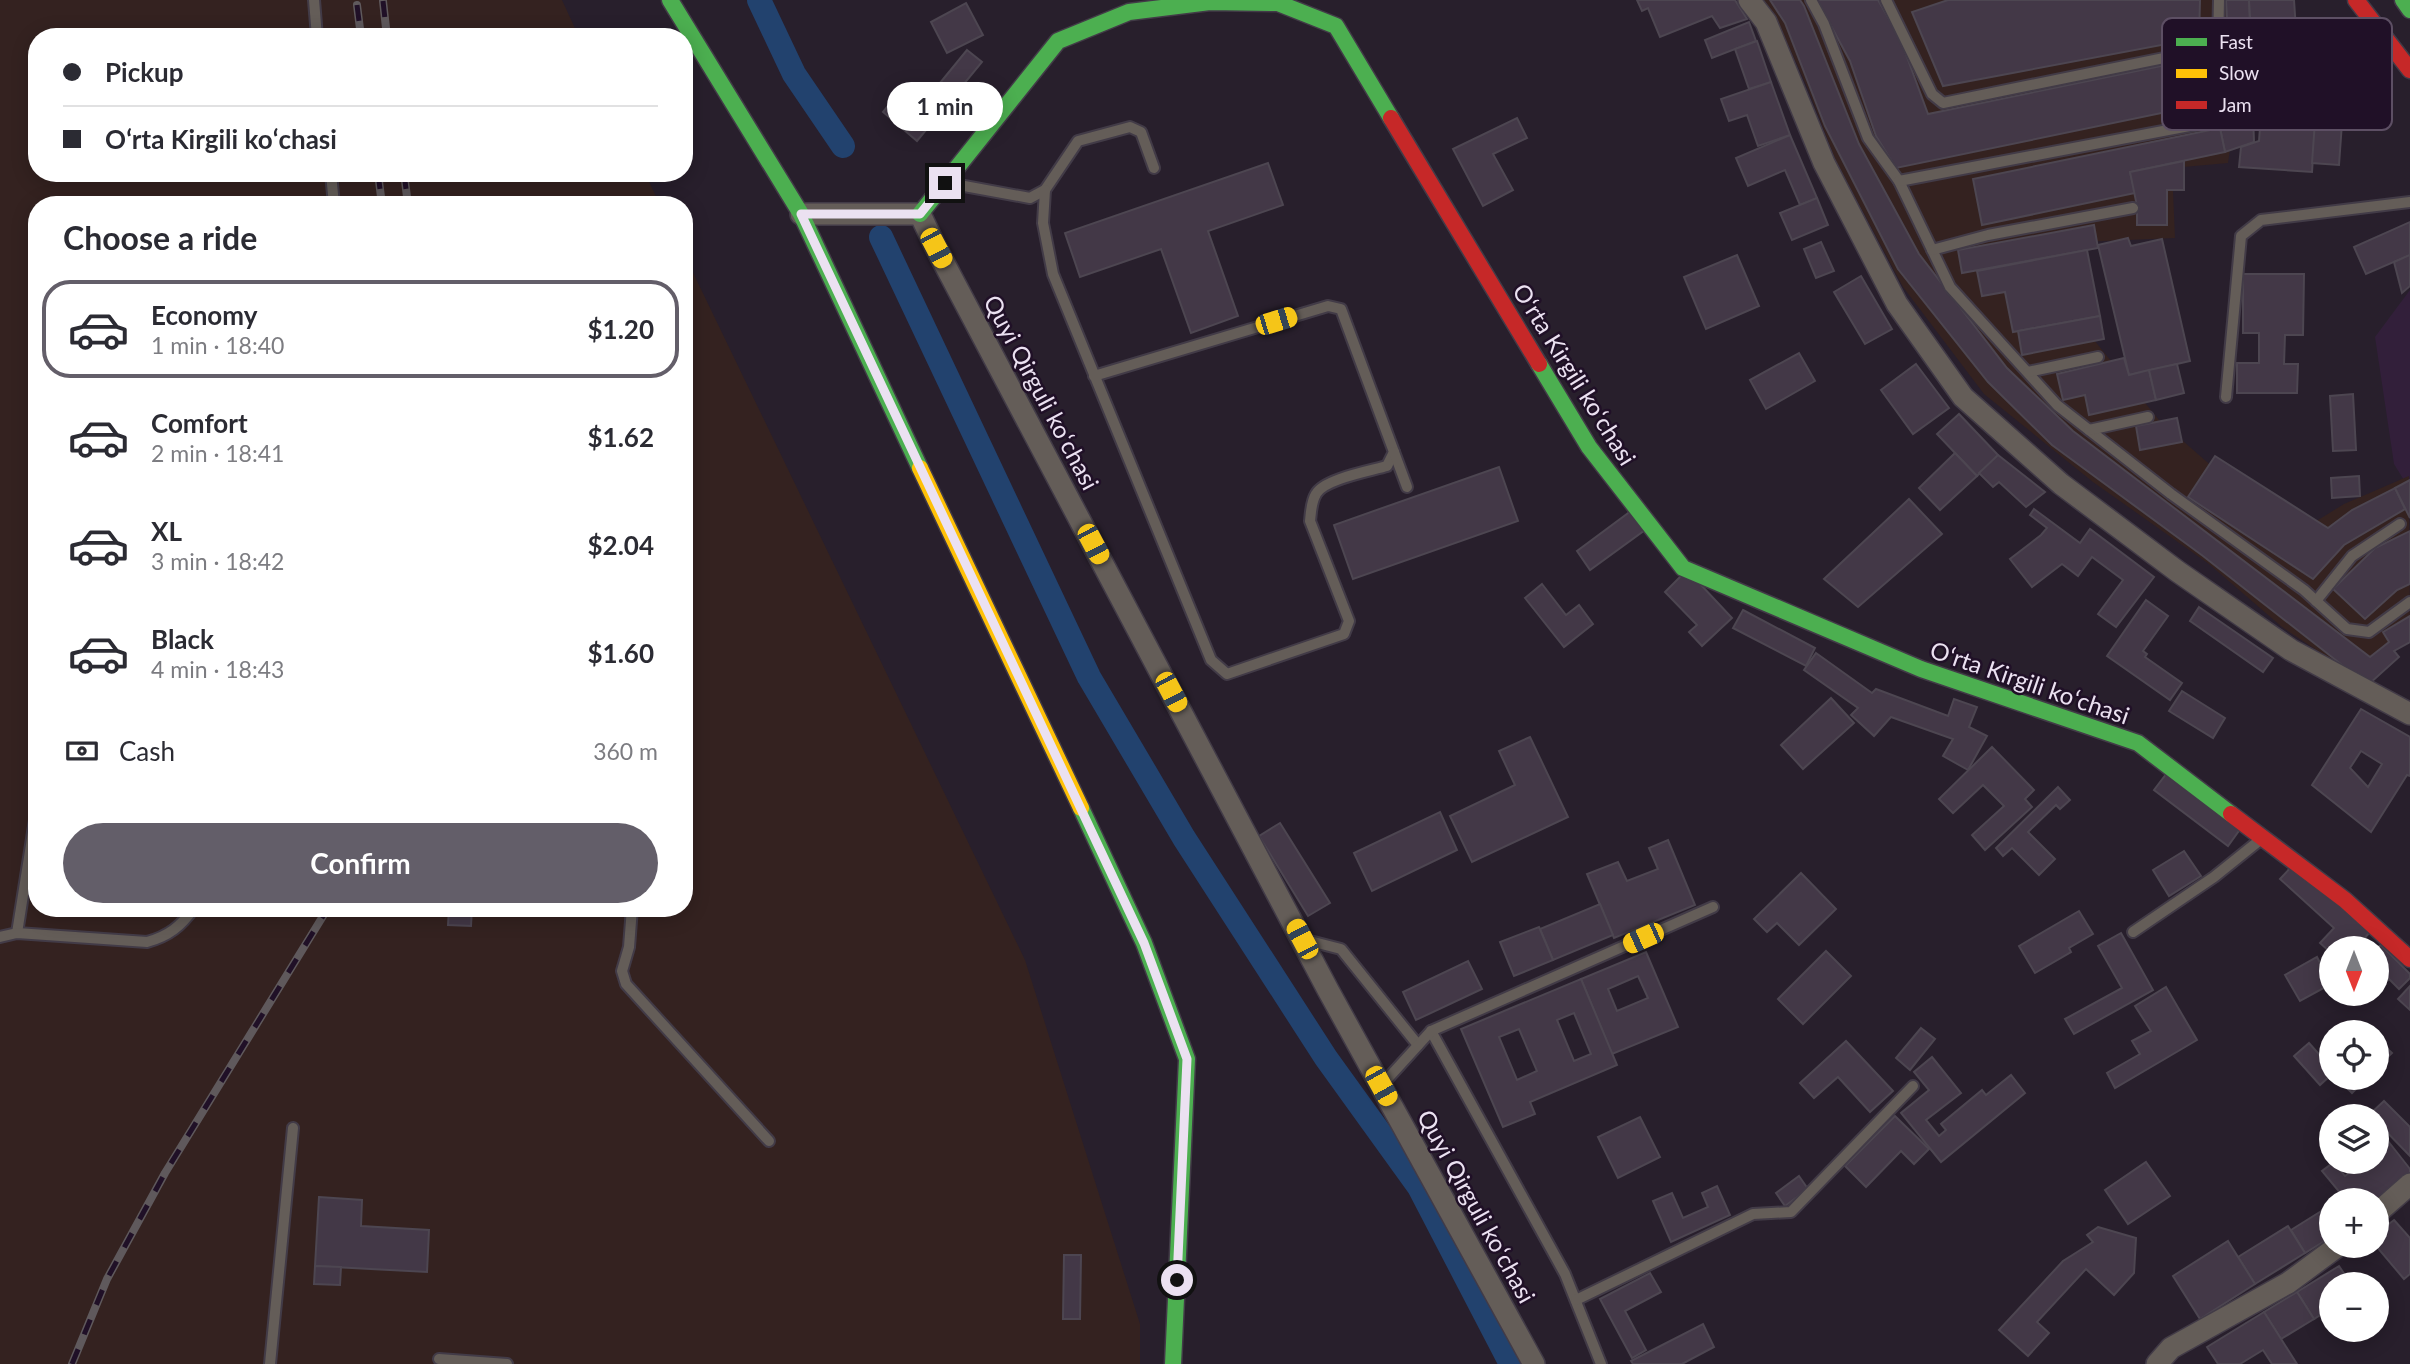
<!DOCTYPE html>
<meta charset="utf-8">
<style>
body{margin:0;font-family:Lato,sans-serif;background:#f7f7f7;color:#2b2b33;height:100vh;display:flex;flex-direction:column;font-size:26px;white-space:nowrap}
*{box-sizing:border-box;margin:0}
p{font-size:23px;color:#7c7c81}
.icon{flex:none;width:38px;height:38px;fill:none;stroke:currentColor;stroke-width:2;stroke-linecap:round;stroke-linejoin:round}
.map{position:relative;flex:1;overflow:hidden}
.panel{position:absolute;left:28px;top:196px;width:665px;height:721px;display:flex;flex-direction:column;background:#fff;border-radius:28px;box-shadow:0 4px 18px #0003}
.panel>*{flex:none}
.top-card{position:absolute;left:28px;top:28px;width:665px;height:154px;border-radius:28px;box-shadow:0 4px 18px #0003;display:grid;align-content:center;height:154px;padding:0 35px;background:#fff}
.needle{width:46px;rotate:180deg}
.fabs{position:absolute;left:2319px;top:936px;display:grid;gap:14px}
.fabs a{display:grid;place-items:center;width:70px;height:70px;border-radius:50%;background:#fff;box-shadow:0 4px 18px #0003;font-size:35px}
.end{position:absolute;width:32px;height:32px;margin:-16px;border:9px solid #ebe1f1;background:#111;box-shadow:0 0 0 4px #111}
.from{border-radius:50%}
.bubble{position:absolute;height:49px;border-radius:24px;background:#fff;box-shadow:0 4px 18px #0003;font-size:23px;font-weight:700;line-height:49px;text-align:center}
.car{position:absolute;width:21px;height:42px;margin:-21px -10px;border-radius:9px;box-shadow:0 0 5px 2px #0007;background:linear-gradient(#f5c518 24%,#345 0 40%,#f5c518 0 76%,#345 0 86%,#f5c518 0)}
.top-card b{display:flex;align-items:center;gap:24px;height:66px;font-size:26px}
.top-card b+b{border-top:2px solid #e1e1e2}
.top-card i{width:18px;height:18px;background:#2b2b33}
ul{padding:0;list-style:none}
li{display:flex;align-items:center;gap:21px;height:98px;margin:0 14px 10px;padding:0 21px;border:4px solid transparent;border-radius:28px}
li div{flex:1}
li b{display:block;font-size:26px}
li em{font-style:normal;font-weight:700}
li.active{border-color:#635e69}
li>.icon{width:63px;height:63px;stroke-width:1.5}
h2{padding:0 35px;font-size:32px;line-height:84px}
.pay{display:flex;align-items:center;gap:18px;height:77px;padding:0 35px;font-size:26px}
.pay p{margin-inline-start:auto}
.cta{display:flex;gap:14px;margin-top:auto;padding:14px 35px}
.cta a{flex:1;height:80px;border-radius:42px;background:#635e69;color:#fff;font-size:28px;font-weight:700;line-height:80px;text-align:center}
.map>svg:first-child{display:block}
.built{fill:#321f3a}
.industrial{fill:#342220}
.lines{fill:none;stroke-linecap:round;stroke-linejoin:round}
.canal{stroke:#22426e;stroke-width:24}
.building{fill:#433847;stroke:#4d4651;stroke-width:2;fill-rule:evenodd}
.lane-casing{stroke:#423b47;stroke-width:14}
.street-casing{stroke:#423b47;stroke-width:24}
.fast-casing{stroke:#423b47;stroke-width:19}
.slow-casing{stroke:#423b47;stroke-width:19}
.jam-casing{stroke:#423b47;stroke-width:19}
.lane{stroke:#645d58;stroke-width:10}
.street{stroke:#645d58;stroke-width:21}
.fast{stroke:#4caf50;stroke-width:16}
.slow{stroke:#ffc107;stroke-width:16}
.jam{stroke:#c62828;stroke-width:16}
.rail-casing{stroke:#5f595c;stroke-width:8}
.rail{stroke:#201027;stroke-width:5;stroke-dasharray:16;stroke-linecap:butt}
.route{stroke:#ebe1f1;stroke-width:9}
.labels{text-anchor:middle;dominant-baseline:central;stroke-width:5;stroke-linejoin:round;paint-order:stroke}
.street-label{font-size:24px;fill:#ebe1f1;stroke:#201027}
.key{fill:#201027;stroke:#5d4f64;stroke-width:2}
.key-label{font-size:19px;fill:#ebe1f1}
</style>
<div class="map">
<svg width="2410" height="1364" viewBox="0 0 2410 1364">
<rect width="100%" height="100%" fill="#281f2c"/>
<path class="built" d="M2410 290V490L2394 464 2375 337Z"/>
<g class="industrial">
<path d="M0 0H562L579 37H37V173H645L660 205H37V908H684V254L1025 960 1140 1324V1364H0Z"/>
<path d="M1762 0H2245L2241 77 2228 163 2172 168 2175 238 2080 242 2085 329 2159 420 2223 476 2310 525 2344 504 2409 476 2410 634 2400 640 2366 683 2282 627 2209 564 2093 482 1984 394 1903 287 1836 161 1808 89 1782 31Z"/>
</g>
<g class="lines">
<g class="canal">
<path d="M759 0 794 74 843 146"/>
<path d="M881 237 1089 677 1184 838 1326 1058 1419 1187 1511 1364"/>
</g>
</g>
<g class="building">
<path d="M1637 0H1735L1747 19 1720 28 1712 16 1660 37 1648 8 1642 11Z"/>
<path d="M1770 0H1800L1804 6 1859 144 1919 254 2007 368 2073 431 2370 657 2389 642 2383 632 2410 616V642L2394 651 2399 657 2369 684 2356 676 2203 556 2052 445 1988 382 1898 269 1825 126 1785 23Z"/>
<path d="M1817 0H1878L1900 38 1928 114 2200 58 2210 103 1896 168 1876 136 1850 61Z"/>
<path d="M1948 0H2200L2199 38 1943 86 1912 12Z"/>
<path d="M2226 0H2249L2254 142 2225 152 2220 128 2233 125Z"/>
<path d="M2249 0H2294L2298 60 2253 64Z"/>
<path d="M966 3 983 35 947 53 931 22Z"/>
<path d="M1749 22 1756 41 1712 58 1705 40Z"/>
<path d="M1757 41 1771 82 1749 89 1735 49Z"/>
<path d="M967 50 982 62 917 141 883 112 893 100 913 116Z"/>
<path d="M2253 64 2319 66 2312 172 2239 167 2241 147 2259 141 2261 114H2253Z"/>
<path d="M2319 66 2346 67 2339 165 2312 163Z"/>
<path d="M1771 82 1790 135 1758 146 1747 115 1729 121 1721 99Z"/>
<path d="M1517 118 1527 138 1493 154 1513 190 1483 206 1453 149Z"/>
<path d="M2220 128 2225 152 2130 172 2135 193 1982 225 1973 179Z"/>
<path d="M1790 135 1817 198 1800 205 1785 170 1748 186 1736 158Z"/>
<path d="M2184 161V190H2167V225H2137V206L2130 172Z"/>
<path d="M1268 163 1283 205 1208 231 1238 316 1191 333 1161 249 1080 277 1065 233Z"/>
<path d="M1817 198 1828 225 1792 240 1780 213Z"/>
<path d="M2410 222V255L2366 274 2354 247Z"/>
<path d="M2094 225 2098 248 1962 273 1958 250Z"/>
<path d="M2128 238 2131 246 2162 239 2190 361 2129 375 2098 245Z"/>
<path d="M1821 242 1834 271 1816 278 1804 249Z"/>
<path d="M2087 250 2100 316 2013 332 2005 292 1982 296 1977 271Z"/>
<path d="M1737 255 1759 306 1706 329 1684 277Z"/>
<path d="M2410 255V286L2402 293 2394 262Z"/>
<path d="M2243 274H2304L2303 335H2285L2284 364H2298L2297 393H2237V363H2259V333H2243Z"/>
<path d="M1861 276 1892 329 1865 344 1834 292Z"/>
<path d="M2100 316 2104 339 2022 355 2018 331Z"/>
<path d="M1799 353 1815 381 1766 409 1750 380Z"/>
<path d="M2124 358 2129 375 2149 370 2156 400 2089 415 2085 395 2063 400 2057 374Z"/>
<path d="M1916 364 1949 408 1913 434 1881 390Z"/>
<path d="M2177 364 2184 393 2156 400 2149 370Z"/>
<path d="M2353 394 2356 450 2333 451 2330 396Z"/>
<path d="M1959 414 1998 455 1977 476 1937 434Z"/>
<path d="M2177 418 2182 442 2140 450 2136 426Z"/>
<path d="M1955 453 1977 476 1940 510 1919 488Z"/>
<path d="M1998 455 2045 492 2026 507 1999 482 1993 487 1979 473Z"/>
<path d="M2215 456 2328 528 2352 510 2395 488 2405 509 2344 545 2313 579 2188 497Z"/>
<path d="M1499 467 1518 521 1353 579 1334 525Z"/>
<path d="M2359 476 2360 496 2332 498 2331 478Z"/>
<path d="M2410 480V518L2395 488Z"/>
<path d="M1909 499 1942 534 1858 607 1824 579Z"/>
<path d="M2034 509 2080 543 2090 529 2154 577 2116 627 2098 614 2123 580 2092 557 2078 576 2062 564 2032 587 2010 559 2041 535 2047 528 2030 515Z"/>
<path d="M1631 511 1645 530 1590 570 1577 551Z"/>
<path d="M2410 531V584L2397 590 2365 619 2333 589 2375 548Z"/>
<path d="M1687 570 1732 618 1702 646 1689 632 1697 625 1665 592Z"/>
<path d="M1542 584 1566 615 1579 605 1593 624 1564 647 1525 598Z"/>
<path d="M2146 600 2168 616 2143 651 2147 654 2145 657 2182 683 2170 700 2107 656Z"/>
<path d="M2199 607 2273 658 2263 672 2190 621Z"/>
<path d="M1743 610 1815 648 1806 666 1733 628Z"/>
<path d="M1816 653 1872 693 1876 689 1948 716 1954 699 1977 707 1969 727 1987 736 1968 770 1943 756 1953 739 1891 717 1874 736 1851 715 1858 708 1804 670Z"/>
<path d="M2182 691 2225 718 2213 738 2169 711Z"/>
<path d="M1831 698 1854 723 1803 769 1781 745Z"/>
<path d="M2361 709 2410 737V776L2407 775 2371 832 2312 785ZM2361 751 2382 764 2368 787 2350 768Z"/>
<path d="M1530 737 1568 817 1472 862 1450 816 1515 785 1499 751Z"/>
<path d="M1992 747 2034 790 2025 799 2032 807 1985 850 1972 835 2004 806 1983 785 1953 813 1939 799Z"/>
<path d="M2167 773 2241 828 2228 846 2154 790Z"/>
<path d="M2058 787 2070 800 2060 809 2056 805 2028 832 2055 859 2039 875 2012 848 2003 856 1996 848Z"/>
<path d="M1440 812 1457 850 1372 891 1354 853Z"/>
<path d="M1280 823 1330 903 1308 916 1259 836Z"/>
<path d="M1668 840 1695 905 1614 938 1587 874 1618 862 1627 881 1658 869 1649 848Z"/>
<path d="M2184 851 2201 876 2169 896 2153 870Z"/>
<path d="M2294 864 2370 932 2356 948 2353 944 2349 948H2331V953L2320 943 2334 928 2280 879Z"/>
<path d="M1801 873 1836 909 1799 945 1777 923 1767 932 1754 919Z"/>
<path d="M1600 904 1613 935 1553 960 1540 929Z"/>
<path d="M449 908H472L471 926 448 925Z"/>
<path d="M2079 911 2093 934 2069 948 2071 952 2035 973 2019 946Z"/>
<path d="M1539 927 1553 960 1514 976 1500 942Z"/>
<path d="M2121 933 2153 990 2074 1034 2065 1019 2122 988 2098 946Z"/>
<path d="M2381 945 2410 974V978L2399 989 2389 979 2376 991V948Z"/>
<path d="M1826 951 1851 976 1803 1024 1778 999Z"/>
<path d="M1646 952 1678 1027 1612 1054 1581 979ZM1638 976 1648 998 1617 1011 1608 989Z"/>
<path d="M2317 957 2331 984 2300 1001 2285 975Z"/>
<path d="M1468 961 1482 989 1416 1020 1403 992Z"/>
<path d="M1581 979 1617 1065 1530 1102 1535 1114 1503 1127 1461 1029ZM1574 1013 1591 1054 1574 1061 1557 1020ZM1519 1029 1537 1071 1517 1080 1499 1037Z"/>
<path d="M2410 986V1010L2398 999Z"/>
<path d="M2166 987 2197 1040 2115 1088 2107 1073 2140 1054 2132 1041 2151 1031 2135 1006Z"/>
<path d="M1921 1028 1935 1039 1910 1070 1896 1058Z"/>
<path d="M2376 1038 2392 1053 2376 1068Z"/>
<path d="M1846 1041 1893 1091 1870 1112 1838 1077 1814 1098 1800 1083Z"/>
<path d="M2309 1043 2325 1061 2331 1055V1075L2320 1085 2294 1056Z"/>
<path d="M1932 1057 1961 1093 1926 1120 1939 1136 1946 1130 1941 1124 1982 1090 1986 1095 2011 1075 2025 1093 1941 1162 1901 1113 1929 1090 1914 1072Z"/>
<path d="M2337 1078H2367L2352 1093Z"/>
<path d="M2384 1101 2410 1127V1156L2376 1121V1116L2370 1114Z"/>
<path d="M1895 1116 1929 1149 1914 1164 1901 1151 1866 1187 1845 1166Z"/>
<path d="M1640 1117 1660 1157 1618 1178 1598 1137Z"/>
<path d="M2388 1141 2410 1169V1173L2376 1201 2346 1200 2322 1171 2334 1162 2345 1176 2362 1162H2376V1150Z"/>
<path d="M2146 1162 2170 1196 2128 1224 2105 1190Z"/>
<path d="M1799 1176 1808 1189 1785 1206 1776 1193Z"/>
<path d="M1717 1186 1730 1215 1671 1242 1653 1201 1672 1193 1683 1218 1708 1207 1702 1193Z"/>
<path d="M319 1197 362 1200 361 1226 429 1230 427 1272 315 1266Z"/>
<path d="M2331 1205V1237L2305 1253 2291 1230Z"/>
<path d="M2394 1220 2410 1238V1274L2404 1279 2376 1246V1234Z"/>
<path d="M2288 1226 2305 1253 2255 1284 2238 1257Z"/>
<path d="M2098 1227 2136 1238 2134 1273 2114 1295 2086 1269 2037 1322 2049 1333 2028 1356 1999 1330 2063 1261 2093 1242 2087 1235Z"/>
<path d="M2228 1241 2255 1284 2200 1319 2173 1276Z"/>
<path d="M1064 1255H1081L1080 1319H1063Z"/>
<path d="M315 1266 341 1267 340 1285 314 1284Z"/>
<path d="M2339 1266 2351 1284H2331V1308L2314 1319 2297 1292Z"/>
<path d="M1650 1273 1661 1292 1625 1311 1646 1350 1632 1358 1600 1299Z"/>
<path d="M2297 1292 2314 1319 2281 1339 2264 1312Z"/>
<path d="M2264 1312 2297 1364H2272L2263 1350 2240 1364H2218L2207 1347Z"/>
<path d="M1703 1324 1714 1347 1682 1364H1633L1631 1361Z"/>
</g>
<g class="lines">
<g class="lane-casing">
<g id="lane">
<path d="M314 0 317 37"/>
<path d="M1811 0 1824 24 1868 138 1899 181 1950 287 2057 405 2171 494 2304 590 2347 629 2369 632 2410 602"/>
<path d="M1886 0 1932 94 1943 103 2218 47"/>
<path d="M331 173 334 205"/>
<path d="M1899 181 2221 120 2227 106 2218 47 2219 0"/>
<path d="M948 183 1030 198 1045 190 1078 141 1130 127 1141 132 1154 168"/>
<path d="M1045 190 1043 223 1053 274 1211 660 1227 674 1344 634 1349 621 1310 521C1311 513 1311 502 1316 494 1324 479 1370 471 1387 466L1394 452 1341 309 1328 306 1094 376"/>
<path d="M1932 250 1988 235 2133 208"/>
<path d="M2028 372 2098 357"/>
<path d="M2226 397 2241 236 2261 220 2410 202"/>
<path d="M2089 430 2148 417"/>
<path d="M1394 452 1407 487"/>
<path d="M2316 601 2352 556 2400 524"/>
<path d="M632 908 629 947 622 971 626 984 769 1141"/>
<path d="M2133 932 2214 877 2260 840"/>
<path d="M17 933 37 807"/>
<path d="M0 937 17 933 147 942C169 936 181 926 194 908"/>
<path d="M1302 939 1341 949 1418 1045"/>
<path d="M1431 1031 1565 1274 1601 1364"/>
<path d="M1381 1086 1431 1031 1713 907"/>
<path d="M1576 1300 1753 1214 1791 1212 1913 1086"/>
<path d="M439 1359 507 1364"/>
<path d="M270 1364 293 1128"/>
</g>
</g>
<g class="street-casing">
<g id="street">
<path d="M1749 0 1766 22 1824 163 1897 304 1963 397 2061 484 2177 571 2291 650 2410 714"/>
<path d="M801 214H920L936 248 1328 990 1534 1364"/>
<path d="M2376 1214 2410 1184"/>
<path d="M2157 1364 2171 1348 2288 1283 2338 1246"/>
</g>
</g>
<g class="fast-casing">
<g id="fast">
<path d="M670 0 801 214 920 468"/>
<path d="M2403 0 2410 10"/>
<path d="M920 214 1058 41 1129 12 1210 2 1278 3 1336 26 1391 118"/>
<path d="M1539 364 1589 447 1683 568 1921 669 2138 743 2231 814"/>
<path d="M1081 808 1144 943 1187 1059 1173 1364"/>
</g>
</g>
<g class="slow-casing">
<path id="slow" d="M920 468 1081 808"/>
</g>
<g class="jam-casing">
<g id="jam">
<path d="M2356 0 2410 70"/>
<path d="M1391 118 1539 364"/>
<path d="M2231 814 2345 900 2410 959"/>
</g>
</g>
<use href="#lane" class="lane"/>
<use href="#street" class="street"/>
<use href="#fast" class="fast"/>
<use href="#slow" class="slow"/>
<use href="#jam" class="jam"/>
<g class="rail-casing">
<g id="rail">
<path d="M383 1 387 37"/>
<path d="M357 5 361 37"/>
<path d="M378 173 382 205"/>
<path d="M404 173 408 205"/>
<path d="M72 1364 107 1279 165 1173 328 908"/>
</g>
</g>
<use href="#rail" class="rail"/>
</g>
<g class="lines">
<path class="route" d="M945 183 920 214H801L1144 943 1187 1059 1177 1280"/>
</g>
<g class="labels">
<g class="street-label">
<text transform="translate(1575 374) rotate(58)">Oʻrta Kirgili koʻchasi</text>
<text transform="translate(1042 392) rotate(62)">Quyi Qirguli koʻchasi</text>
<text transform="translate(2030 682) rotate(19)">Oʻrta Kirgili koʻchasi</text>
<text transform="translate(1477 1206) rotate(61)">Quyi Qirguli koʻchasi</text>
</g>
</g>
<rect x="2162" y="18" width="230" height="112" rx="10" class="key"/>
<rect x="2176" y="38" width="31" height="8" fill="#4caf50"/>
<rect x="2176" y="69" width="31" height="9" fill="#ffc107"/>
<rect x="2176" y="101" width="31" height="8" fill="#c62828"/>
<g class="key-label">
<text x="2219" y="49">Fast</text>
<text x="2219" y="80">Slow</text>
<text x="2219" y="112">Jam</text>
</g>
</svg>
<div class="fabs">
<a><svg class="needle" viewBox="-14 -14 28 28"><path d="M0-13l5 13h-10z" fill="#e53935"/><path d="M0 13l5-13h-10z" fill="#7c7c81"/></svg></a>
<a><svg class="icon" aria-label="locate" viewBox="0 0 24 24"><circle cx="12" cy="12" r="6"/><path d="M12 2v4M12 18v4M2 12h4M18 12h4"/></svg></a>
<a><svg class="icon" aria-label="layers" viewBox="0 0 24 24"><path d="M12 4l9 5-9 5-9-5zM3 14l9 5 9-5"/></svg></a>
<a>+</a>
<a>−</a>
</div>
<i class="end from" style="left:1177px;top:1280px"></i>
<i class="end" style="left:945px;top:183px"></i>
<div class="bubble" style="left:887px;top:82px;width:116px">1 min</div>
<i class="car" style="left:936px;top:248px;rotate:152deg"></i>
<i class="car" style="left:1276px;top:321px;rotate:73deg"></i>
<i class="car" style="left:1093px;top:544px;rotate:152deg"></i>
<i class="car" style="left:1171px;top:692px;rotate:152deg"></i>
<i class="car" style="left:1643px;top:938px;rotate:246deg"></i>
<i class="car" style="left:1302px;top:939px;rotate:332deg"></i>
<i class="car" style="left:1381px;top:1086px;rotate:151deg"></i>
<div class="top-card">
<b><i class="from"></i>Pickup</b>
<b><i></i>Oʻrta Kirgili koʻchasi</b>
</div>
<section class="panel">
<h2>Choose a ride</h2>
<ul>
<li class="active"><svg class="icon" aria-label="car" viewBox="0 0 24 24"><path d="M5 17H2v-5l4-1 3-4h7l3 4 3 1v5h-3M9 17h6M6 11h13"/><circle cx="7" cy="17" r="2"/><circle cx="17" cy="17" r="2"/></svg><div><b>Economy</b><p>1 min · 18:40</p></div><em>$1.20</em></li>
<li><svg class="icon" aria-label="car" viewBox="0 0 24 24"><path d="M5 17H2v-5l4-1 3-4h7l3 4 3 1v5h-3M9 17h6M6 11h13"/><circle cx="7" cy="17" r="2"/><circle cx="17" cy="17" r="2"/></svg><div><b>Comfort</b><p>2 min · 18:41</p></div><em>$1.62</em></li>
<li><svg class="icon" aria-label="car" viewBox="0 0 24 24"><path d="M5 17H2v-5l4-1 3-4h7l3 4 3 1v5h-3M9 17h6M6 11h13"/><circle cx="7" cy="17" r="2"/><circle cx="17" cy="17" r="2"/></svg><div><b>XL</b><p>3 min · 18:42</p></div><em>$2.04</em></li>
<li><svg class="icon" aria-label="car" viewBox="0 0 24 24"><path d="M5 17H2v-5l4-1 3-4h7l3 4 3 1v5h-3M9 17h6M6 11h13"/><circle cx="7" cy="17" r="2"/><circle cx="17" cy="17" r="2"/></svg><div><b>Black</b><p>4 min · 18:43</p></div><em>$1.60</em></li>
</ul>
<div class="pay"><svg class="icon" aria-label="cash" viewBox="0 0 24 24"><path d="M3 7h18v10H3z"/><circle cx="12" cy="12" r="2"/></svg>Cash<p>360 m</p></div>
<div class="cta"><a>Confirm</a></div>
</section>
</div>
